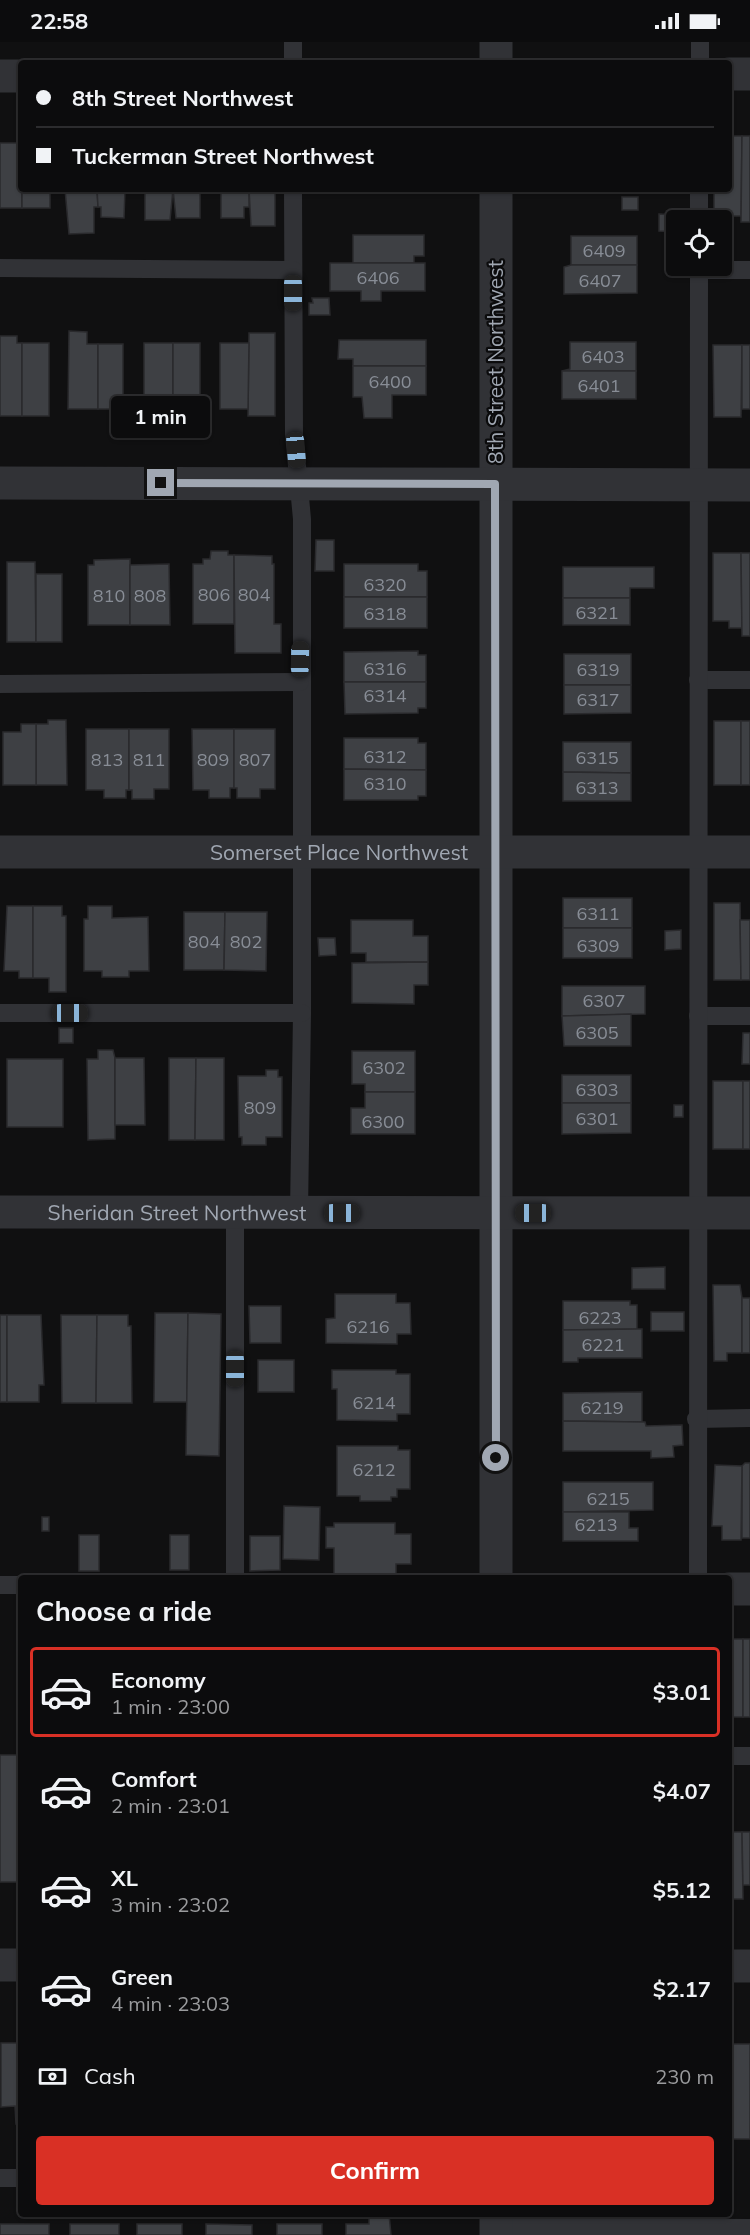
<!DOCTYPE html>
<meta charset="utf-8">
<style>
body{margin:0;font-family:Mulish,sans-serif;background:#1a1a1b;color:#f1f3f6;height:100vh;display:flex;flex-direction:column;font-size:22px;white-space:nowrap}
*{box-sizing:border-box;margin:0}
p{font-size:20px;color:#9a9b9d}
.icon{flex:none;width:33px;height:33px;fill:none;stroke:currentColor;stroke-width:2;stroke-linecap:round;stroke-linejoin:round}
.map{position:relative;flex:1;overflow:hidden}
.details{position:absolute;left:18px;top:1533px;width:714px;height:642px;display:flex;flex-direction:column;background:#0c0c0d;border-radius:6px;box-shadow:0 2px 4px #0004,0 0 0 2px #2c2c2e}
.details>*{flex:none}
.banner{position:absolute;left:18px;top:18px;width:714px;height:132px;border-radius:6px;box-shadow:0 2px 4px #0004,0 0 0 2px #2c2c2e;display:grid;align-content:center;height:132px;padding:0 18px;background:#0c0c0d}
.controls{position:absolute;left:666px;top:168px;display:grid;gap:12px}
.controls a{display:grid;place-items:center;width:66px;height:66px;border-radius:6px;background:#0c0c0d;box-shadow:0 2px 4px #0004,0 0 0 2px #2c2c2e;font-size:30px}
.end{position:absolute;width:27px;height:27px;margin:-14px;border:8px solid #a0a7b2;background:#111;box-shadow:0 0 0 3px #111}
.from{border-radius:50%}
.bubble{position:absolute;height:42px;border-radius:6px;background:#0c0c0d;box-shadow:0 2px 4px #0004,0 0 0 2px #2c2c2e;font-size:20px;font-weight:700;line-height:42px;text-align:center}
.car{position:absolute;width:18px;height:36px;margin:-18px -9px;border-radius:8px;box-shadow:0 0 4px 2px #0007;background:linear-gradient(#222 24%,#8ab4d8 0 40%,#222 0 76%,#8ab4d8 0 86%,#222 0)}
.banner b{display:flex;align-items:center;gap:21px;height:57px;font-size:22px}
.banner b+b{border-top:2px solid #2c2c2e}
.banner i{width:15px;height:15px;background:#f1f3f6}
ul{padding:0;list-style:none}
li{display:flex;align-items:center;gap:18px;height:90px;margin:0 12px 9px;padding:0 6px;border:3px solid transparent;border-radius:6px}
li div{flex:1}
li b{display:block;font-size:22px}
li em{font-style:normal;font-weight:700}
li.on{border-color:#d93025}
li>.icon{width:54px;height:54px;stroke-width:1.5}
h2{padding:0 18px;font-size:27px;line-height:72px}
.pay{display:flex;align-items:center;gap:15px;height:66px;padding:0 18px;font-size:22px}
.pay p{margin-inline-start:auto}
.primary-button{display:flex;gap:12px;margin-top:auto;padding:12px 18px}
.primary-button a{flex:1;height:69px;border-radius:6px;background:#d93025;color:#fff;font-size:24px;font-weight:700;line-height:69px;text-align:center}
.status{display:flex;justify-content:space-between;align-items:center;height:42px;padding:0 30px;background:#0c0c0d;direction:ltr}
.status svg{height:16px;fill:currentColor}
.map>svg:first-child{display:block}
.building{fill:#3e4044;stroke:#2a2a2d;stroke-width:1.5}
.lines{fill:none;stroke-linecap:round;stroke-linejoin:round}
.service{stroke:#313236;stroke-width:18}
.minor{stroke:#313236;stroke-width:33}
.tertiary{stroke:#313236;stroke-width:33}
.route{stroke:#a0a7b2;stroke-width:8}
.labels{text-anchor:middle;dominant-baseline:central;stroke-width:4.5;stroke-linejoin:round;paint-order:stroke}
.number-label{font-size:18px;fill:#888d96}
.street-label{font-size:21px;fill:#a0a7b2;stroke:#0b0b0c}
</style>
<div class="status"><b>22:58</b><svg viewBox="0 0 49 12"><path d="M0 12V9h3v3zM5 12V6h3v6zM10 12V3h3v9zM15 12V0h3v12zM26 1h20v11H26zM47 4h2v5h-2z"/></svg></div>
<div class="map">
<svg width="750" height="2193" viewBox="0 0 750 2193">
<rect width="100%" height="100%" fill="#101011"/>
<g class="building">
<path d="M729 94H742L741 174H714V147H729Z"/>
<path d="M742 94H750V180H741Z"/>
<path d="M0 101H21L22 166H0Z"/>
<rect x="22" y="147" width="28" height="19"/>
<path d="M65 147H97L98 165H94V191L69 192Z"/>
<path d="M97 147H125L124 176 101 175V165H98Z"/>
<path d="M145 147H173L170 178H145Z"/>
<path d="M173 147H200V176H176Z"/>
<path d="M221 147H249V165H244V176H221Z"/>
<path d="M249 147H275V184H251Z"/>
<rect x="622" y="155" width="16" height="13"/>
<path d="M659 172 677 173 676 190 659 189Z"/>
<path d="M353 193H424V214H414V221H353Z"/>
<rect x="571" y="194" width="66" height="29"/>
<path d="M330 221H425V249H381V259H361V249H330Z"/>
<path d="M571 223H637V251L564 252V225Z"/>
<path d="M312 256H329L330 273H309V261H313Z"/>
<path d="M69 289 87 290V302H98V367H68Z"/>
<path d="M249 291H275V374H248Z"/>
<path d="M0 294H17V301H22V374H0Z"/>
<path d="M339 298H426V324H353V317H338Z"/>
<path d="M570 300H636V329H562L570 327Z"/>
<rect x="22" y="301" width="27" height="73"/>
<rect x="144" y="301" width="29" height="71"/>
<rect x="173" y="301" width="27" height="64"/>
<path d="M220 301H249L248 367H220Z"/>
<rect x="98" y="302" width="25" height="65"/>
<path d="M713 303H742L741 375H714Z"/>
<rect x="742" y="303" width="8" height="64"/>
<path d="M353 324H426V353H392V376H364L362 355H353Z"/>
<rect x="562" y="329" width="74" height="28"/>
<path d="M316 498H334V529H315Z"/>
<path d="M211 509H228V513H234V582H193V522H203V517H210Z"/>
<path d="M713 511H741L742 586H729V579H713Z"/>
<path d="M741 511H750V594H742Z"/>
<path d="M234 513 272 514V522H274V582H281V611H235Z"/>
<path d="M130 517V583H88V523H94V518Z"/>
<path d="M7 520H35L36 600H7Z"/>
<path d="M169 522 170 583H130V523Z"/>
<path d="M344 522H418V529H427V555H344Z"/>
<path d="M563 525H654V546H630V556H563Z"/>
<rect x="36" y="532" width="26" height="68"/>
<rect x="344" y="555" width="83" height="31"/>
<rect x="563" y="556" width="67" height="27"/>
<path d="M418 609V613H426V640H344V610Z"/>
<rect x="564" y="612" width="67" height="31"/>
<path d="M344 640H426V666H418V671L345 672Z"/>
<path d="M564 643H631V671L564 672Z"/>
<path d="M48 678H66L67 743H36V682H48Z"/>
<rect x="714" y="679" width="27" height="64"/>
<rect x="741" y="679" width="9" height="64"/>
<path d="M21 682H36V743H3V690H21Z"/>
<path d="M86 687H129V748H126V756H104V748H86Z"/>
<path d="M129 687H169V747H154V757H132V748H129Z"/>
<path d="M192 687H234V746H230V756H209V748H193Z"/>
<path d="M234 687H275V747H260V756H237V746H234Z"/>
<path d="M344 696H418V701H426V728L344 727Z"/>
<path d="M563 700H631V731L563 730Z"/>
<path d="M344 727 426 728V754H418V758H344Z"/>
<path d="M563 730 631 731V759H563Z"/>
<rect x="563" y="856" width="69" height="30"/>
<path d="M714 861H740L741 938H714Z"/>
<path d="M7 864H33V936H19V929H4Z"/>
<path d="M33 864H62V874H66V950H49V936H33Z"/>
<path d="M88 864H112V876L148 875 149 929H129V935H102V929H84V877H88Z"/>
<path d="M184 870H225L224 928H184Z"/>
<path d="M225 870H267L266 929 224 928Z"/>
<path d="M351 878H413V894H428V920H366V911H351Z"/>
<path d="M740 878H750V938H741Z"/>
<rect x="563" y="886" width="69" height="30"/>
<path d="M681 888V907L665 908V889Z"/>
<path d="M318 896H335L336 913 319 914Z"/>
<path d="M428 920V943H414V962L352 961V921Z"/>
<path d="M562 944H645V972L562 974Z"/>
<path d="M631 972V1004H564L562 974Z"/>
<rect x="59" y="986" width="14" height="15"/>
<path d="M743 991H750V1022H742Z"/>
<path d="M98 1008H113L115 1016V1097L88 1098 87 1017H98Z"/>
<path d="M352 1009H415V1050H365V1042H352Z"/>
<path d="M115 1016H144L145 1083H115Z"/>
<path d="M169 1016H196L195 1098H169Z"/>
<path d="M196 1016H224V1098H195Z"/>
<rect x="7" y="1017" width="56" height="68"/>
<path d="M266 1028H278V1035H282V1095H266V1103H242V1095H239L238 1034H266Z"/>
<rect x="562" y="1033" width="69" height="28"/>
<rect x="713" y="1039" width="30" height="68"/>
<rect x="743" y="1039" width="7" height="68"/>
<path d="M365 1050H415V1092H351V1066H365Z"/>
<path d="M562 1061H631V1091L562 1092Z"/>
<rect x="674" y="1063" width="9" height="12"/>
<path d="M665 1225V1247H632V1226Z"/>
<path d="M713 1243H740L742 1256V1311H727V1319H714Z"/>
<path d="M335 1252H396V1261H410L411 1292H397V1302L326 1301V1277L335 1276Z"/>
<rect x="742" y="1256" width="8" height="55"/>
<path d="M563 1259H630V1263H637V1287L563 1288Z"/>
<path d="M249 1264H281V1301H250Z"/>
<rect x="651" y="1270" width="33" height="19"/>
<path d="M155 1271H188L187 1360H154Z"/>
<path d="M188 1271 221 1272 219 1414 186 1413Z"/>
<rect x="0" y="1273" width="7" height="87"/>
<path d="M7 1273H41L44 1343H39V1360H7Z"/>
<path d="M61 1273H97L96 1361H62Z"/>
<path d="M97 1273H128V1284H131L132 1361H96Z"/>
<path d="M637 1287H642V1316H578V1320H563V1288Z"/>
<rect x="258" y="1318" width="36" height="32"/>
<path d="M332 1328H396V1332H410V1372H397V1379L337 1378V1347H332Z"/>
<path d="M642 1350V1380L563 1379V1351Z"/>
<path d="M563 1379 645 1380 646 1384 682 1383 683 1403 673 1404 674 1415 651 1416V1409H563Z"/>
<path d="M337 1404H398V1408H410V1447H397V1455H391V1459H360V1454H337Z"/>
<path d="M745 1421H750V1496H742V1424Z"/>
<path d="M715 1423 742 1424 741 1498H722V1484H712Z"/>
<path d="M563 1440H653V1468L563 1470Z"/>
<path d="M284 1464 320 1465 319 1518 283 1517Z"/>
<path d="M563 1470H629V1486H638V1499H563Z"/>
<rect x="42" y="1475" width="7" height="14"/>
<path d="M334 1481H395V1492H411V1522H396V1534L334 1533V1506H326V1485H334Z"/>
<rect x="79" y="1493" width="20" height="36"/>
<rect x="170" y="1493" width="19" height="35"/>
<path d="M250 1494H280V1528L250 1529Z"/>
<rect x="729" y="1597" width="14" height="78"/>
<rect x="743" y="1597" width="7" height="78"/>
<rect x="0" y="1713" width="21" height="127"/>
<path d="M729 1790H742L743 1857H729Z"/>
<path d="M742 1790H750V1843H743Z"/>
<path d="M1 2001H21V2082H16L15 2064 1 2065Z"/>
<rect x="729" y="2002" width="21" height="95"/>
<path d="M369 2172H389L391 2193H346V2182H369Z"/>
<rect x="0" y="2182" width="49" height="11"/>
<rect x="70" y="2182" width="49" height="11"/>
<rect x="137" y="2182" width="45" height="11"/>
<path d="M206 2182 252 2183V2193H206Z"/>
<rect x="277" y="2182" width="45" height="11"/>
</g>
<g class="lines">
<g class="service">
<path d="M293 0V21"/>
<path d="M700 0V21"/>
<path d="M293 147 294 392 302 477V971L299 1170"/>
<path d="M699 178V147"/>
<path d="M0 226 293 228"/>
<path d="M699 228H750"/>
<path d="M698 638H750"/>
<path d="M0 642 300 640"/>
<path d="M0 971H302"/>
<path d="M698 974H750"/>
<path d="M235 1170V1536"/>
<path d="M696 1377 750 1376"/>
<path d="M698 1536 699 224"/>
<path d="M0 1543H21"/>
<path d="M729 1714H750"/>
<path d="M0 2136H21"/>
<path d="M496 2185 750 2186"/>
</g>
<g class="minor">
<path d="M496 0V21"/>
<path d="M729 32H750"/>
<path d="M0 34H21"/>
<path d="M496 147V1536"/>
<path d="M0 441 750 443"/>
<path id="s1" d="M0 810H750"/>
<path d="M729 1547H750"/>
<path d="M0 1923H21"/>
<path d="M729 1924H750"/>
<path d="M496 2193V2172"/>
</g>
<path class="tertiary" id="s2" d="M0 1170 750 1171"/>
</g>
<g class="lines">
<path class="route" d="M161 441 495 442 496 1416"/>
</g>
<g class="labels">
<g class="number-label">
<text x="604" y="208">6409</text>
<text x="378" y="235">6406</text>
<text x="600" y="238">6407</text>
<text x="603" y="314">6403</text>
<text x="390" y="339">6400</text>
<text x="599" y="343">6401</text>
<text x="385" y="542">6320</text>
<text x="214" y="552">806</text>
<text x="254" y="552">804</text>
<text x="109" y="553">810</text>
<text x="150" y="553">808</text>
<text x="597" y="570">6321</text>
<text x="385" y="571">6318</text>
<text x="385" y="626">6316</text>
<text x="598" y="627">6319</text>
<text x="385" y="653">6314</text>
<text x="598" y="657">6317</text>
<text x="385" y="714">6312</text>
<text x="597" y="715">6315</text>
<text x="107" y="717">813</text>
<text x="149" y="717">811</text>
<text x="213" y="717">809</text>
<text x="255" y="717">807</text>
<text x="385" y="741">6310</text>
<text x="597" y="745">6313</text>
<text x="598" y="871">6311</text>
<text x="204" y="899">804</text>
<text x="246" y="899">802</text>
<text x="598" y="903">6309</text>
<text x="604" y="958">6307</text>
<text x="597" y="990">6305</text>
<text x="384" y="1025">6302</text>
<text x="597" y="1047">6303</text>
<text x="260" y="1065">809</text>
<text x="597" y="1076">6301</text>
<text x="383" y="1079">6300</text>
<text x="600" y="1275">6223</text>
<text x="368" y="1284">6216</text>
<text x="603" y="1302">6221</text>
<text x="374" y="1360">6214</text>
<text x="602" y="1365">6219</text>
<text x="374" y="1427">6212</text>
<text x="608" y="1456">6215</text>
<text x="596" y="1482">6213</text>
</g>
<g class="street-label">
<text transform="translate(495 320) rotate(-90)">8th Street Northwest</text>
<text stroke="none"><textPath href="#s1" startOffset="339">Somerset Place Northwest</textPath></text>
<text stroke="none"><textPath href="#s2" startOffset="177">Sheridan Street Northwest</textPath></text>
</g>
</g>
</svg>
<div class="controls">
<a><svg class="icon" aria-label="locate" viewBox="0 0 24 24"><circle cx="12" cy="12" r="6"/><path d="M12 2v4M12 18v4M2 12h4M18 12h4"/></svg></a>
</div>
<i class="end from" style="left:496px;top:1416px"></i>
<i class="end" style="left:161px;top:441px"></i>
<div class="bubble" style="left:111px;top:354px;width:99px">1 min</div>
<i class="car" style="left:293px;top:251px;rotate:180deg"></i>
<i class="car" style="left:296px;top:408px;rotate:175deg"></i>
<i class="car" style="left:300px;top:617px;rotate:1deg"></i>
<i class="car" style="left:70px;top:971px;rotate:90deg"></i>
<i class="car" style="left:342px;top:1171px;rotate:90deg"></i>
<i class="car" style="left:533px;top:1171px;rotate:270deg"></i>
<i class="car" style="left:235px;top:1327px;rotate:180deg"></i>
<div class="banner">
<b><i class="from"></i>8th Street Northwest</b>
<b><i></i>Tuckerman Street Northwest</b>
</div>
<section class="details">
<h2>Choose a ride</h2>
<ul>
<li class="on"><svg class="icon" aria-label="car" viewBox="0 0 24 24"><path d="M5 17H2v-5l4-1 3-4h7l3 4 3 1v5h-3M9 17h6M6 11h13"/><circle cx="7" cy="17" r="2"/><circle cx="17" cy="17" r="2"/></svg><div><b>Economy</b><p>1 min · 23:00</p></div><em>$3.01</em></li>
<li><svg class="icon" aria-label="car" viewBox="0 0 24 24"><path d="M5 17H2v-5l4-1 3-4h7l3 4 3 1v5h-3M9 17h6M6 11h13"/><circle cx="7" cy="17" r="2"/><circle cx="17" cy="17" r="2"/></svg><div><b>Comfort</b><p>2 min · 23:01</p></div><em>$4.07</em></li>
<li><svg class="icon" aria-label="car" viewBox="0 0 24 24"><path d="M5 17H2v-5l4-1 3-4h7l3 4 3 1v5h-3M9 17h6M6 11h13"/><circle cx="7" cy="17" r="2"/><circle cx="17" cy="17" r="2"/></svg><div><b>XL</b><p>3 min · 23:02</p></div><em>$5.12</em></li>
<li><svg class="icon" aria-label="car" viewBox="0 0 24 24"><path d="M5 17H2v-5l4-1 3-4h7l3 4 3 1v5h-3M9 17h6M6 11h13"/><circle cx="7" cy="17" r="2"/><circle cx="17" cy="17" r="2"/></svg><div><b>Green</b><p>4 min · 23:03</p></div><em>$2.17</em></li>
</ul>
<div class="pay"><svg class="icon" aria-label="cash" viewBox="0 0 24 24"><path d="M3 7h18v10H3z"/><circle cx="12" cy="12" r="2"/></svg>Cash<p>230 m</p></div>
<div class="primary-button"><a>Confirm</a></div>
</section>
</div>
